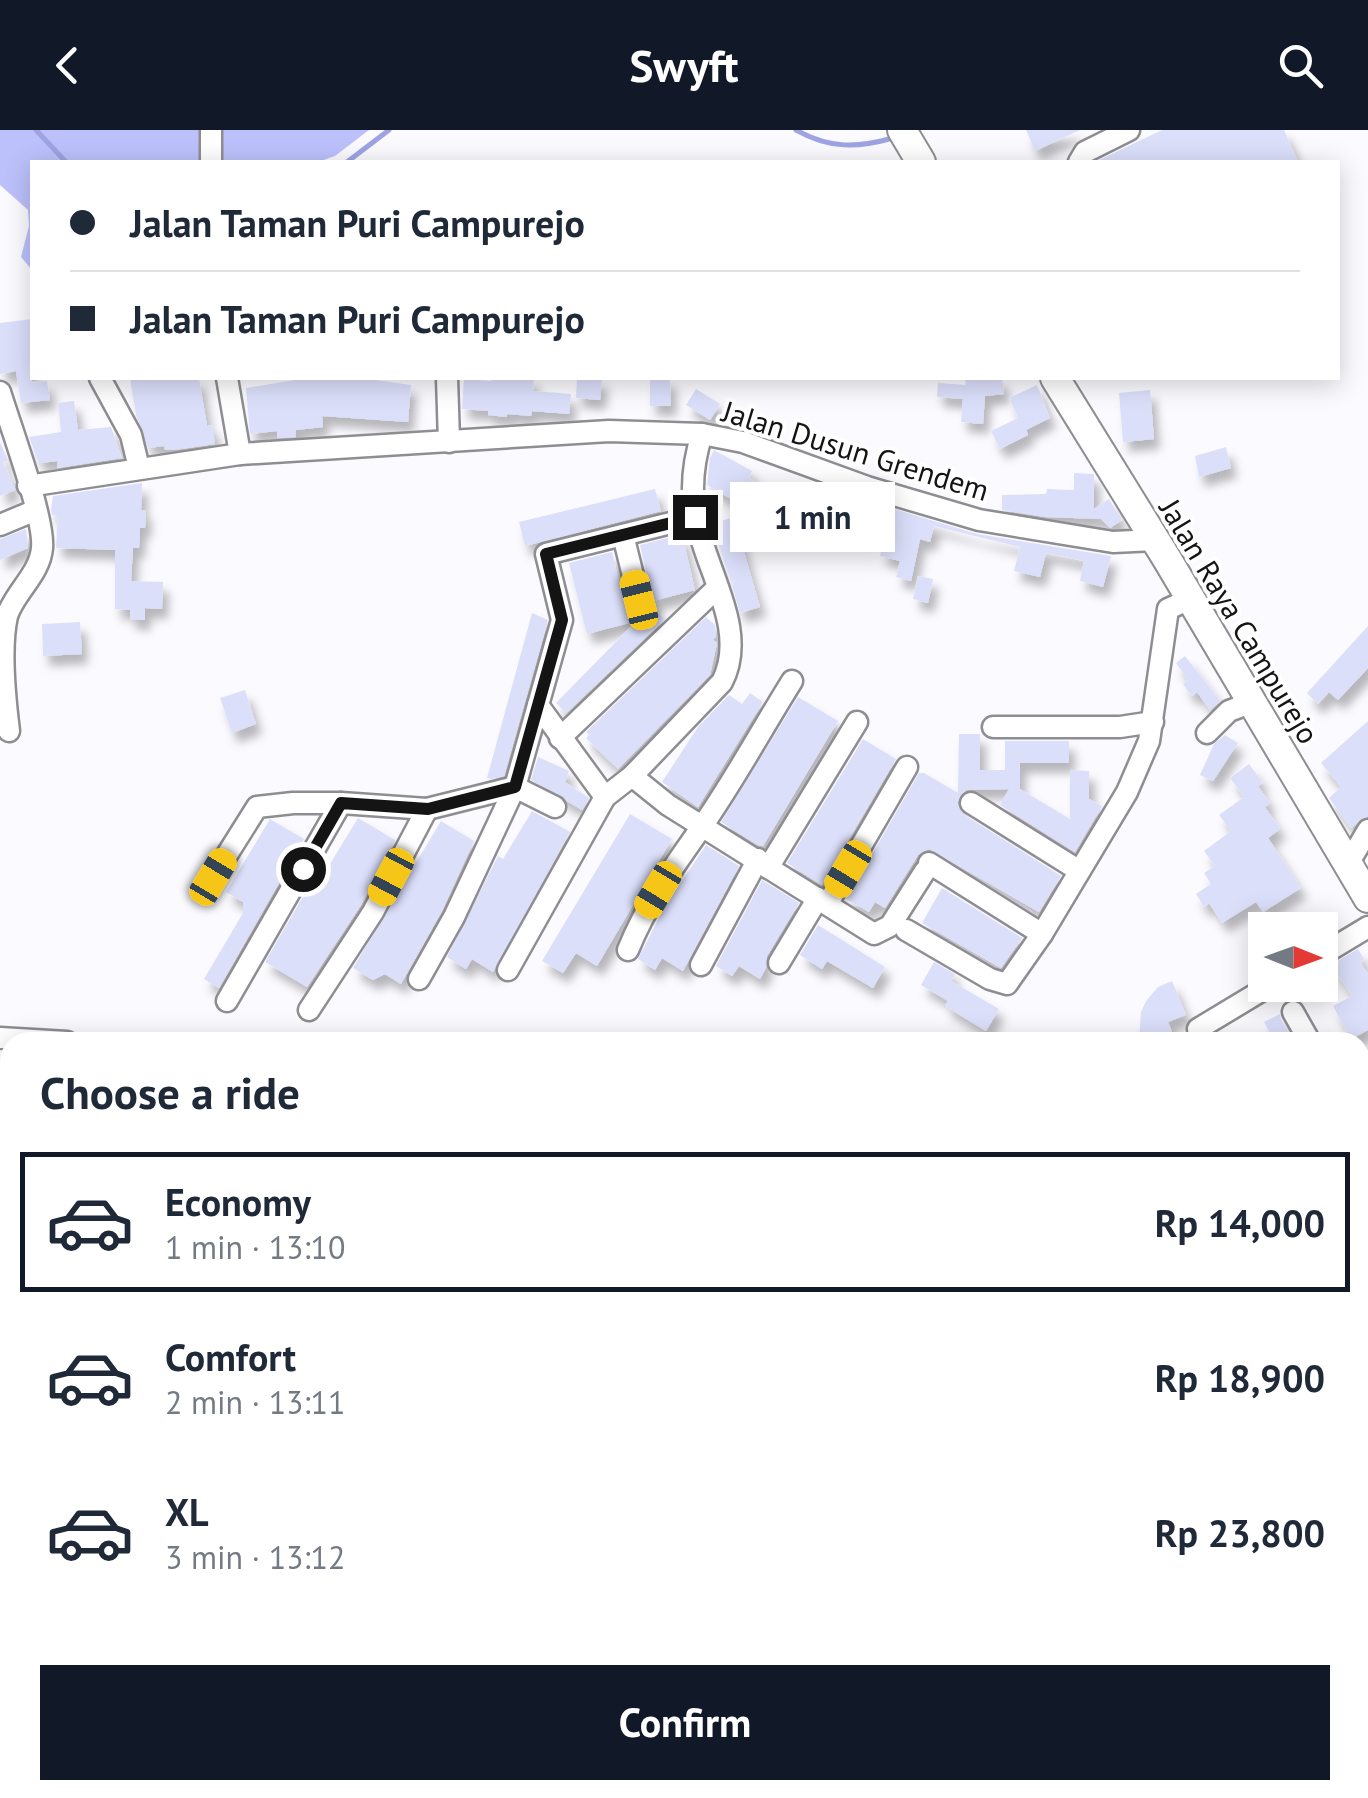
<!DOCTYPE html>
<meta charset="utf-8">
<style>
body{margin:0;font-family:"PT Sans",sans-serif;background:#f6f6f7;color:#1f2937;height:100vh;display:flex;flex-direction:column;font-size:38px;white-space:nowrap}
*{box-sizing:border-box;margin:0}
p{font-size:32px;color:#747a83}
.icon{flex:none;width:55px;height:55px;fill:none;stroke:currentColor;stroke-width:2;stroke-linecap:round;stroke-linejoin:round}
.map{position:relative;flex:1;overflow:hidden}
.drawer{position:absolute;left:0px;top:902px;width:1370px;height:768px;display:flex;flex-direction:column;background:#fff;border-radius:30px 30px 0 0;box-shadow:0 5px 25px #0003}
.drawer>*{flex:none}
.hud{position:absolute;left:30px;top:30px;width:1310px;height:220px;border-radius:0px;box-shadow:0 5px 25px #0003;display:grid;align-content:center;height:220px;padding:0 40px;background:#fff}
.needle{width:65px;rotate:91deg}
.fabs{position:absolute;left:1248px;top:782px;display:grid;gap:20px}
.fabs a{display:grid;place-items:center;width:90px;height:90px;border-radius:0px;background:#fff;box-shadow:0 5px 25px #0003;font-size:50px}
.end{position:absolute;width:45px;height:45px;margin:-22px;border:12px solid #141415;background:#fff;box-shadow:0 0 0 5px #fff}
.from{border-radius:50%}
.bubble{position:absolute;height:70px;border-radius:0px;background:#fff;box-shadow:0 5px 25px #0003;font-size:32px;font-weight:700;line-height:70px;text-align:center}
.car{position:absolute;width:30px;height:60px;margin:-30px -15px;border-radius:12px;box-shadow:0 0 8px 2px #0007;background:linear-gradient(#f5c518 24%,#345 0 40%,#f5c518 0 76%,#345 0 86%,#f5c518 0)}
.hud b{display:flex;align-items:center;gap:35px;height:95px;font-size:38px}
.hud b+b{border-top:2px solid #e0e1e3}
.hud i{width:25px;height:25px;background:#1f2937}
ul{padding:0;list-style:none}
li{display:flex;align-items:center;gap:30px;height:140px;margin:0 20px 15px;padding:0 20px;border:5px solid transparent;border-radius:0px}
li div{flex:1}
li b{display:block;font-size:38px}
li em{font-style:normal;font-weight:700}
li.on{border-color:#111827}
li>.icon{width:90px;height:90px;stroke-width:1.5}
h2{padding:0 40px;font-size:45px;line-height:120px}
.primary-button{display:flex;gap:20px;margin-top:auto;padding:20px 40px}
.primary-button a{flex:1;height:115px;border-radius:0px;background:#111827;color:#fff;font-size:40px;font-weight:700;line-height:115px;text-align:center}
header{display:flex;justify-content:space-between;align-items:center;height:130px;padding:0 40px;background:#111827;color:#fff;font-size:45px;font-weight:700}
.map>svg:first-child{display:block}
.green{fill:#bcc1fc}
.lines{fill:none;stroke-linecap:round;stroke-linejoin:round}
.stream{stroke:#9ea3e3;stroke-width:5}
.building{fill:#dcdffa;filter:url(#shadow)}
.minor-casing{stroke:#8e8e92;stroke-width:25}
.major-casing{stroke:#8e8e92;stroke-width:32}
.minor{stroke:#fff;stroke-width:20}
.major{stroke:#fff;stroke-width:28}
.route{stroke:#141415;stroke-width:12}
.labels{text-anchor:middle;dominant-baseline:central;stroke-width:8;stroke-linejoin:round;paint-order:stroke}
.street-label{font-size:30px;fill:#141415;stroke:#fff}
</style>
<header><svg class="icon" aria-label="back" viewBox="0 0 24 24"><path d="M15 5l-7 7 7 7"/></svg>Swyft<svg class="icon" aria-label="search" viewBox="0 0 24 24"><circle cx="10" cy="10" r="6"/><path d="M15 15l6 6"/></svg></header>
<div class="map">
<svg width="1368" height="1668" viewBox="0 0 1368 1668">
<defs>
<filter id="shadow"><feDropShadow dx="6" dy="10" stdDeviation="5" flood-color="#0004"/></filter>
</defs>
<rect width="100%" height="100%" fill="#fafaff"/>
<g class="green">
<path d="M0 0H369L335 26 318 32H32V140L21 127 29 96 28 80 0 55Z"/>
<path d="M0 1404 10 1417V1660H258L260 1668H46L0 1663Z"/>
<rect x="1360" y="1417" width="8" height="216"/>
</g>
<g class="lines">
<g class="stream">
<path d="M36 0 66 32"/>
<path d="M796 0C830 19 857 18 893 8"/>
<path d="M347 32 389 0"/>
<path d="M1360 995 1368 996"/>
<path d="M0 1210 10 1205"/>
</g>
</g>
<g class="building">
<path d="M1026 0H1080L1035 21Z"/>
<path d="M1162 0H1284L1298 32H1095Z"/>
<path d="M32 189V252L47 251 50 270 21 273 16 241 0 244V193Z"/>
<path d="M130 248H199L207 296 212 295 215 314 181 319 165 320 164 316 148 318 136 285Z"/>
<path d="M308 248H361L411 255 408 292 322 286 323 297 296 300V307L277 308V301L250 304 246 258Z"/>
<path d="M491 248H534L533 261 571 264 569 284 532 281 531 286 507 284V287L488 285V281L462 279 464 249 491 251Z"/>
<path d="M577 248H602L600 270 576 268Z"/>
<path d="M650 248H670L671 276H650Z"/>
<path d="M979 248H1002L1004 264 985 266 983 294 961 292 963 269 937 267 938 253 966 255 965 249Z"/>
<path d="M1037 255 1050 288 1026 300 1028 305 1000 319 991 301 1018 288 1009 268Z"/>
<path d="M696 259 720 274 710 290 686 275Z"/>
<path d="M1150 260 1154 309 1123 312 1119 263Z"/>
<path d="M74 271 78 300 111 297 122 328 57 338 58 331 39 333 29 307 61 302 58 273Z"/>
<path d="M0 312 8 331 3 332 15 360 0 366Z"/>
<path d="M1226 317 1231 338 1199 347 1195 326Z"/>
<path d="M714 320 752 341 749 348 784 368 766 400 740 385 753 382 707 355 710 328Z"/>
<path d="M1074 343 1094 344V379L1109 369 1122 390 1110 398 1101 389 1045 387 1002 380V365L1046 364 1047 359 1074 360Z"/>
<path d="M142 353 141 380H146L145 398H140L139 418H133L131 451 163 452 162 479 145 478V490H130V480L115 479V420L56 418 58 386 52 385 51 380 53 366Z"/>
<path d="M655 359 661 381 525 416 519 392Z"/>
<path d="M836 360 856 368 860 376 832 388 823 365Z"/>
<path d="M891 378 977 404 1111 426 1103 457 1080 451 1084 431 1046 423 1040 447 1014 441 1020 417 934 396 930 412 920 409 911 451 896 447 900 431 880 426Z"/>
<path d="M734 387 760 477 740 483 732 455 736 450 731 452 712 394Z"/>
<path d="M26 399 28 418 0 430V409Z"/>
<path d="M682 404 695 460 653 471 640 415Z"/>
<path d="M612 422 629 493 587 504 569 433Z"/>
<path d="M918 446 933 449 928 473 913 469Z"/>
<path d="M651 476 665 489 566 583 556 573Z"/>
<path d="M532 483 548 490 504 646 491 649 487 648Z"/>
<path d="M706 487 715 495 716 506 713 510 717 513 710 545 618 639 586 608 589 605 586 602Z"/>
<path d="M80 492 82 524 43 526 42 494Z"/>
<path d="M1368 496V538L1338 570 1329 562 1318 574 1307 563Z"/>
<path d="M1185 526 1220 571 1210 580 1197 562 1192 566 1183 554 1188 550 1176 533Z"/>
<path d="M245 560 256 594 232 603 220 568Z"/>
<path d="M750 563 763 572 698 677 662 652 698 597 729 565 742 574Z"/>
<path d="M798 567 838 591 763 716 758 715 721 692Z"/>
<path d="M1368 591V686L1351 698 1329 668 1341 657 1321 633Z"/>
<path d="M959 604H980V640H1005V611H1069V633H1020V659L1070 689V640L1089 641V669L1102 676 1075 722 1000 675 1009 659 965 660 957 672 963 684 1061 746 1039 782 929 719 918 725 885 778 875 772 869 782 846 769 919 643H924L958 663Z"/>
<path d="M1225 605 1238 613 1213 651 1200 645 1214 614Z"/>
<path d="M863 609 896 629 822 755 787 733Z"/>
<path d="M538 627 569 641 565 652 589 668 582 680 531 650Z"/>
<path d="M1249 634 1263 653 1258 656 1270 673 1265 677 1280 699 1268 708 1301 758 1263 782 1256 772 1222 793 1209 773 1204 777 1196 764 1211 754 1204 743 1215 736 1204 721 1231 701 1219 685 1244 667 1230 648Z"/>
<path d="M532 681 570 702 493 842 472 829 466 839 447 827 498 726 503 729Z"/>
<path d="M630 684 672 709 597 836 576 823 563 843 542 831Z"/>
<path d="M358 688 395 710 361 775 307 857 265 832 316 744 322 747Z"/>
<path d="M270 689 304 709 219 858 204 849 243 783V772L226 762Z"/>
<path d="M441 691 474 711 442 781 401 854 385 844 373 850 353 838Z"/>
<path d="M706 715 739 736 683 841 662 828 655 840 638 829 664 778Z"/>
<path d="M762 750 799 773 767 826 766 838 760 849 739 836 732 846 716 836Z"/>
<path d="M942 758 1022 808 1001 838 922 793Z"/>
<path d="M818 795 885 837 873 858 827 831 822 839 800 825Z"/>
<path d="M1358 819 1364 829 1360 832 1368 844V900L1351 909 1333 876 1352 866 1331 835Z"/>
<path d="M934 832 955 844 951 851 999 879 986 901 945 876 948 871 921 855Z"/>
<path d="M1172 851 1186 885 1168 892 1176 912H1139L1141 882 1146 871 1158 857Z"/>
<path d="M1280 884 1281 889 1294 912H1275L1264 892Z"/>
</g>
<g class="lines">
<g class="minor-casing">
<g id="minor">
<path d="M211 0V32"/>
<path d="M1079 32 1085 22 1129 0"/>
<path d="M100 248 131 305 139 338"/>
<path d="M227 248 240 324 609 301 702 304 743 312 867 357 979 390 1113 412 1155 410"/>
<path d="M447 248 449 312"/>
<path d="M0 262C10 295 45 389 42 418 40 444 14 463 7 486 0 517 5 569 9 601"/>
<path d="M28 356 240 324"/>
<path d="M0 395 36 380"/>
<path d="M623 405 639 470"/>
<path d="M538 575 605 667"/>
<path d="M993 597H1120L1153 592"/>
<path d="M1207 603 1229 581 1250 573"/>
<path d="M560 608 716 459"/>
<path d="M632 646 668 675 874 804 890 796 925 741"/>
<path d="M515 657 555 677"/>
<path d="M971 673 1078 740"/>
<path d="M929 733 1042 804 1127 662 1149 611 1168 479 1190 469"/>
<path d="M1348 734 1368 700"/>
<path d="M768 738 857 592"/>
<path d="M213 747 257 677 293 673H341L427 679 515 657"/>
<path d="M828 773 907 637"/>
<path d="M906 800 990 849 1007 854 1042 804"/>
<path d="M628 820C647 773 674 736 703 695 735 649 762 599 792 551"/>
<path d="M1320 826 1368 797"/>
<path d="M779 833 818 768"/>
<path d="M701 835 758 729"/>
<path d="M508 840 605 667 632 646 722 552C749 500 705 440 696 388 690 359 693 332 702 304"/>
<path d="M419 849 454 787 515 657 562 490 546 424 695 387"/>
<path d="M227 871 341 673"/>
<path d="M309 880 373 782 427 679"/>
<path d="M1293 882 1310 912"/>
<path d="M1198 899 1271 855"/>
<path d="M0 908 67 912"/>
<path d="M0 930 10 978"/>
<path d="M1360 978 1368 974"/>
<path d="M1365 1170 1368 1169"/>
<path d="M0 1418 10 1429"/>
<path d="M1360 1656H1368"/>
<path d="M238 1660 250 1668"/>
<path d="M302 1660 308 1668"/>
<path d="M1336 1668 1338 1660"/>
</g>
</g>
<g class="major-casing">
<g id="major">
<path d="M902 0 921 32"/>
<path d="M1055 248 1167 429 1368 768"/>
</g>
</g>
<use href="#minor" class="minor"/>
<use href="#major" class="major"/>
</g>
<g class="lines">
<path class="route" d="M303 739 341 673 428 679 515 657 562 490 546 424 695 387"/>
</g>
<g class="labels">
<g class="street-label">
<text transform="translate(856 320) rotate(17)">Jalan Dusun Grendem</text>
<text transform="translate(1240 491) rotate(59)">Jalan Raya Campurejo</text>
</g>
</g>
</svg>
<div class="fabs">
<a><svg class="needle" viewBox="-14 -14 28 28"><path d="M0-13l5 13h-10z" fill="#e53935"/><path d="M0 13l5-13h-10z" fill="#747a83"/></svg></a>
</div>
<i class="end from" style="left:303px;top:739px"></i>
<i class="end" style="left:695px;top:387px"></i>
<div class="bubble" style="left:730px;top:352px;width:165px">1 min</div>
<i class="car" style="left:639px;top:470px;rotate:346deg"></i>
<i class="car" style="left:848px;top:739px;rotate:211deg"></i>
<i class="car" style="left:213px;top:747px;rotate:31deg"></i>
<i class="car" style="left:391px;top:747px;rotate:208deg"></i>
<i class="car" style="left:658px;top:760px;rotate:211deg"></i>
<div class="hud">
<b><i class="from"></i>Jalan Taman Puri Campurejo</b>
<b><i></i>Jalan Taman Puri Campurejo</b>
</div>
<section class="drawer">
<h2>Choose a ride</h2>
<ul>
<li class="on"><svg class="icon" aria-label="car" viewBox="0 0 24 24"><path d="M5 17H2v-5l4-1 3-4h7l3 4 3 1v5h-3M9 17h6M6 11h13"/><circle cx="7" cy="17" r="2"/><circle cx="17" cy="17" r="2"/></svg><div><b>Economy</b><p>1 min · 13:10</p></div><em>Rp 14,000</em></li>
<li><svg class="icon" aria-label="car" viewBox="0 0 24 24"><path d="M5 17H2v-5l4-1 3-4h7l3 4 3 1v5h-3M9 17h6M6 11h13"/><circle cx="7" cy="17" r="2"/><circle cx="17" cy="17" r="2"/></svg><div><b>Comfort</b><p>2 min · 13:11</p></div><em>Rp 18,900</em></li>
<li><svg class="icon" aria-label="car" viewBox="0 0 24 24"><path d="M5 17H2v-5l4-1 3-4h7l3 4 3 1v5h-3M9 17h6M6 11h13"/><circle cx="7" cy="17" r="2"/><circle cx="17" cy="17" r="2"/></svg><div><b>XL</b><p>3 min · 13:12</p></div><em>Rp 23,800</em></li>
</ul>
<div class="primary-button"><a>Confirm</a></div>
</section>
</div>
